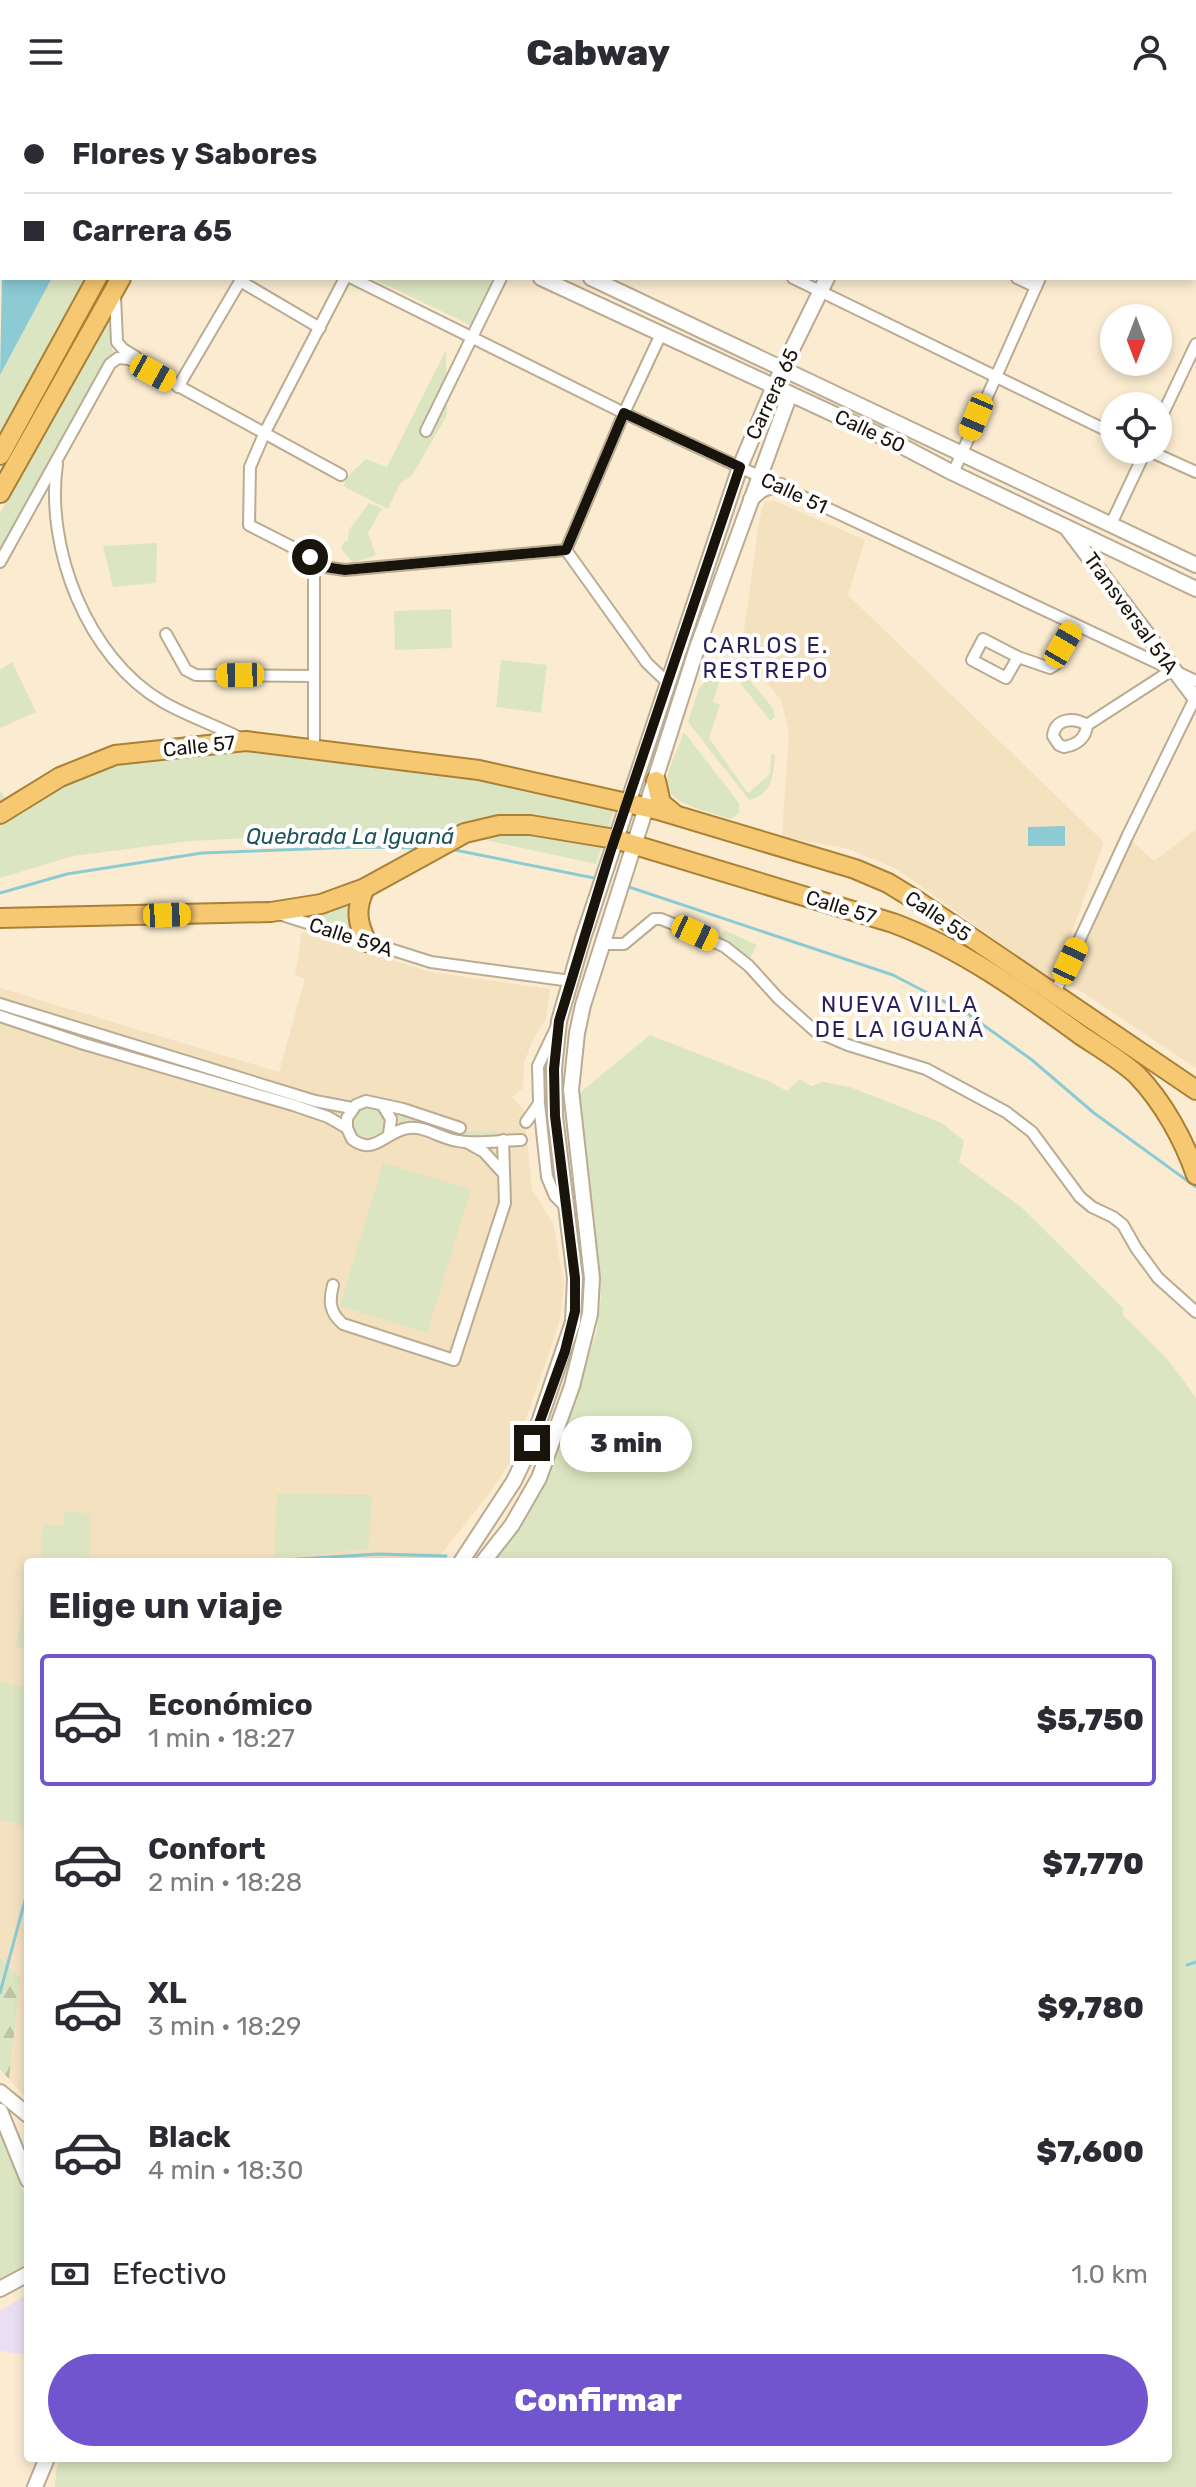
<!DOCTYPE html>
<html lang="es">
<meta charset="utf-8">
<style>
body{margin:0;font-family:Rubik,sans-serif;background:#f2f2f3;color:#2b2b33;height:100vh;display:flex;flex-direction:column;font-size:30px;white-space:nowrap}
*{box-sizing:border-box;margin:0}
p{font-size:26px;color:#7c7c81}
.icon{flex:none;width:44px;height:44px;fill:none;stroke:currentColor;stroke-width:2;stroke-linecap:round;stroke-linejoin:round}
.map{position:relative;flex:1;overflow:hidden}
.side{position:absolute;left:24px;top:1454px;width:1148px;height:904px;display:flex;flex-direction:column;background:#fff;border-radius:8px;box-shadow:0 4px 12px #0003}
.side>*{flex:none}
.hud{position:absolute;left:0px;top:0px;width:1196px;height:176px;box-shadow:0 4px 12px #0003;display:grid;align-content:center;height:176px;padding:0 24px;background:#fff}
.needle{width:52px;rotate:180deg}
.tools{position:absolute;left:1100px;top:200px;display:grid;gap:16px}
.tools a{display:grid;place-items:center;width:72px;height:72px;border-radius:50%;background:#fff;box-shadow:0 4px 12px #0003;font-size:40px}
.end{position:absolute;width:36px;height:36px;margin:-18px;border:10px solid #19140b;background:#fff;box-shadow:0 0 0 4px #fff}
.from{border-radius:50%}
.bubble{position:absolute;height:56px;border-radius:28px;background:#fff;box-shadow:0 4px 12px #0003;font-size:26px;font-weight:800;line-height:56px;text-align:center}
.car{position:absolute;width:24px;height:48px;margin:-24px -12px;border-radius:10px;box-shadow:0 0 6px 2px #0007;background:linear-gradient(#f5c518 24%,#345 0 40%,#f5c518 0 76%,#345 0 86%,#f5c518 0)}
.hud b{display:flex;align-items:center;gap:28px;height:76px;font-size:30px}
.hud b+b{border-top:2px solid #e1e1e2}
.hud i{width:20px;height:20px;background:#2b2b33}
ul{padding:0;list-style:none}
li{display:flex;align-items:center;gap:24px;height:132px;margin:0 16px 12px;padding:0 8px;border:4px solid transparent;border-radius:8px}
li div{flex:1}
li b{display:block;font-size:30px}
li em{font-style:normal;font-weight:800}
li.selected{border-color:#7155cf}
li>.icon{width:72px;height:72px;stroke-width:1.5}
h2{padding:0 24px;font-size:36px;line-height:96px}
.pay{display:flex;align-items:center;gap:20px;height:88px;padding:0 24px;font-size:30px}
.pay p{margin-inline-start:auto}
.primary-button{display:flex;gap:16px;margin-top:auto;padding:16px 24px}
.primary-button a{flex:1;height:92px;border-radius:48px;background:#7155cf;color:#fff;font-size:32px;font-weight:800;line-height:92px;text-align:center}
header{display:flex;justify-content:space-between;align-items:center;height:104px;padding:0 24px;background:#fff;font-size:36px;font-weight:800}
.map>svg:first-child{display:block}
.industrial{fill:#eadef3}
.built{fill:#f4e1c0}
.green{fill:#dce5c1}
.forest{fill:url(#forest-firs)}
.water{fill:#8ccbd4}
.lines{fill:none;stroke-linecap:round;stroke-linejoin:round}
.stream{stroke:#8ccbd4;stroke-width:3}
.minor-casing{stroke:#baac92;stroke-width:14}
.secondary-casing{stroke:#baac92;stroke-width:18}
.trunk-casing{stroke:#a88137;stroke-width:22}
.minor{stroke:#fff;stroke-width:10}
.secondary{stroke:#fff;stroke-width:14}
.trunk{stroke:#f7c872;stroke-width:18}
.route{stroke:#19140b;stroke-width:10}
.labels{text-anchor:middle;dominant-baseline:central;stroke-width:8;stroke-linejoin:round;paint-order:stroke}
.street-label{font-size:20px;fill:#19140b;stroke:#fff}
.neighbourhood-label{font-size:22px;letter-spacing:2px;fill:#2d1f59;stroke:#fff}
.water-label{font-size:22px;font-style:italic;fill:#1e545b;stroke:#fff}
</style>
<header><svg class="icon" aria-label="menu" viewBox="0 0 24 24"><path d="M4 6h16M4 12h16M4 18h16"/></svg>Cabway<svg class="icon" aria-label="person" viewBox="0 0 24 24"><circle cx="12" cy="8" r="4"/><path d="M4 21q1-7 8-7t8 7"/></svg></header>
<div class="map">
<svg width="1196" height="2383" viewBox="0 0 1196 2383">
<defs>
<pattern id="forest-firs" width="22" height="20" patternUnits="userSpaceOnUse" patternTransform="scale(2)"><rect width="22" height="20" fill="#dce5c1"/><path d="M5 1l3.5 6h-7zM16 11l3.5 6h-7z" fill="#bcc4a4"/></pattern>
</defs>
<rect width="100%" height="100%" fill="#fbecd1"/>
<path class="industrial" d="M28 2190V2251L0 2247V2207Z"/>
<g class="built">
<path d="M765 397H775L865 436 848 491 1104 738 1054 878 897 765 848 745 782 733 789 628 781 596 741 548 760 412Z"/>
<path d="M1196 725V964L1067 878 1127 733 1154 757Z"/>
<path d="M302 828 431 868 550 885 546 915 535 932 524 958 523 984 512 993 524 1006 532 1086 553 1119 564 1180 560 1216 513 1353 491 1387 435 1458H28V1996L0 1965V884L279 968 305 875 295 871Z"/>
</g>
<g class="green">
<path d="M52 174H92L0 341V271Z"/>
<path d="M103 174H114L0 376V366Z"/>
<path d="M372 174H496L472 222Z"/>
<path d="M109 216 113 248 0 450V409Z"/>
<path d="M446 246 447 311 411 373 401 378 388 405 343 382 349 371 366 355 387 363Z"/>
<path d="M369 399 382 404 368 429 376 451 353 459 341 444 344 438 348 436 349 426Z"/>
<path d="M157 439 156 479 113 483 103 442Z"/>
<path d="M451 505 452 544 395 546 394 507Z"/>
<path d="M501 556 547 561 541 609 496 603Z"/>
<path d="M12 558 36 608 0 624V566Z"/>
<path d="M741 566 772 603 775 613 770 617 734 571Z"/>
<path d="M722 569 713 598 720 601 709 634 748 689 770 670 771 650 775 651C773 672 773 690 749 696L688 618 699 584 711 572 719 575Z"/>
<path d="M684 628 739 699V709L730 715C713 709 665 700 667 678 668 662 679 643 684 628Z"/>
<path d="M246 648 477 676 614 707 596 760 476 734 358 729 190 737 73 752 0 774V686L17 712 65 682 117 661Z"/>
<path d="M353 799 357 829 319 819V813L312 809Z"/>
<path d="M724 826 757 841 749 857 719 837Z"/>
<path d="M650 931 768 977 787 987 799 975 812 982 823 978 850 983 942 1019 964 1037 959 1058 1021 1103 1123 1204V1211L1169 1257 1196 1294V2383H55L56 2366 61 2354H1168V1458H489L551 1359 597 1227 601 1192 577 991Z"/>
<circle cx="370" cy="1021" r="17"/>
<path d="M397 1009 459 1027H497V1034L457 1035 401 1022Z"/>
<path d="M383 1059 471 1085 427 1229 340 1202Z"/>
<path d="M277 1390 372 1391 368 1445 274 1454Z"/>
<path d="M64 1408 90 1409 89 1454 41 1453 42 1421H63Z"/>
<path d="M28 1473V1545L16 1543Z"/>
<path d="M0 1577 28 1584V1723L0 1716Z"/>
<path d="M0 2027 28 2100V2163L0 2177Z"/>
</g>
<path class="forest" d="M0 1854 20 1874 9 1975 0 1965Z"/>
<g class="water">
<path d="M2 169V174H52L0 271Z"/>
<path d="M1065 722V742H1028V723Z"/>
</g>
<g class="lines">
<g class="stream">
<path d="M450 745 599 775"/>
<path d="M626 782 893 871 968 910 1032 956 1094 1009 1196 1083"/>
<path d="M0 789 67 770 202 749 359 743 422 744"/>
<path d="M252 1458 378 1450 446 1452"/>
<path d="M1187 1861 1196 1858"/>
<path d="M0 1889 28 1785"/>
</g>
<g class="minor-casing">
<g id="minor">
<path d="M332 0 334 2"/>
<path d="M1032 0 1036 2"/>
<path d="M567 2 568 0"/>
<path d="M585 2 586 0"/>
<path d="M756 2 757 0"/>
<path d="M979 2 980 0"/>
<path d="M1113 2V0"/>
<path d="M1194 79 1196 80"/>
<path d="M345 174 265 328 250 363 249 421 302 448 318 462 345 466 566 446"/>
<path d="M352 174 624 309 1196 577"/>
<path d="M793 174 1114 330"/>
<path d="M1017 174 1036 183"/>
<path d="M240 177 320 224"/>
<path d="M115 192 117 238 123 245 136 253"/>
<path d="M178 283 242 174"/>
<path d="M1158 320 1196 240"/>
<path d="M426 327 501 174"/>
<path d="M1147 346 1196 368"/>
<path d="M57 360C45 444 87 554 163 598 187 612 215 621 240 634"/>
<path d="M953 369 1040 174"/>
<path d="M1111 420 1146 346"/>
<path d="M566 446 624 309 661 230"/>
<path d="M566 446 647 559 668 579"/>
<path d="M0 458 110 260 118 254 129 255 341 371"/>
<path d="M166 530 186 566 196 571 314 572"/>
<path d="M1018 553 1006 574 972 556 983 535 1018 553 1050 564 1055 561 1075 521"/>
<path d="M1087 621C1074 613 1055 614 1053 632L1059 641 1064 643C1077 641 1086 634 1087 621L1172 566"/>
<path d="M314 644V458"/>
<path d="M282 811 431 858 571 877"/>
<path d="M603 840H624L654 815H661L695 829 725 843 749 862 778 894 815 927 848 941 926 965 1006 1008 1032 1028 1080 1093 1092 1103 1113 1113 1123 1121 1136 1144 1158 1174 1196 1208"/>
<path d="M1054 891 1127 733 1195 594"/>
<path d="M0 900 315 997 352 1004"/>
<path d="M0 912 84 940 293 1001 328 1013 347 1024"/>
<path d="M557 922 538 962 539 999 547 1073 555 1092 566 1103"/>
<path d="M383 1002 391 1015 389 1030"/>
<path d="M526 1018 538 1001"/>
<path d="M460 1024 403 1005 366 997 356 1001 347 1014V1024L352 1035C375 1053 386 1026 409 1024 426 1022 441 1035 458 1037 478 1041 501 1036 521 1036"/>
<path d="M466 1038 484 1048 504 1070"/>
<path d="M333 1181C329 1197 329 1208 343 1220L454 1256 505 1099 503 1036"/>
</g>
</g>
<g class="secondary-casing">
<g id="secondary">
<path d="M252 0 256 2"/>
<path d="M905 2 906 0"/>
<path d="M541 174 896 339 953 369 1196 485"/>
<path d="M591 174 1196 461"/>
<path d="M751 395C761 385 766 382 781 382"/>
<path d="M1066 423 1196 595"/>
<path d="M461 1458 514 1377 532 1339 573 1218 575 1174 555 1012 554 965 559 917 583 834 740 363 774 282 827 174"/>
<path d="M483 1458 512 1421 539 1374 572 1282 590 1210 592 1174 571 986 577 929 583 901 697 544 790 290"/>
<path d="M0 1988 28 2011"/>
<path d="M0 2007 28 2076"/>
<path d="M0 2185 28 2170"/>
<path d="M35 2383 47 2354"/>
</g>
</g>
<g class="trunk-casing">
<g id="trunk">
<path d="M298 0 300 2"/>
<path d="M15 2 19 0"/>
<path d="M54 2 55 0"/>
<path d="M192 2 193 0"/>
<path d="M217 2 218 0"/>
<path d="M0 5H2"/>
<path d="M0 57 2 53"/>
<path d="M0 102 2 99"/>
<path d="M0 351 97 174"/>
<path d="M0 389 121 174"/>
<path d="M656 677 661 699 673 709"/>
<path d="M0 710 60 673 115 651 246 637 479 666 658 706 855 765 888 779 919 798 1196 986"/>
<path d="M365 784C355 805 357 819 367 838"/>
<path d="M0 814 271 808 321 800 365 784 465 729 499 721H530L615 735 893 819C961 844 1023 889 1082 932 1100 944 1121 956 1137 971 1163 998 1184 1036 1196 1071"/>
</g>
</g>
<use href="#minor" class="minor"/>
<use href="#secondary" class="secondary"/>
<use href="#trunk" class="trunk"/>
</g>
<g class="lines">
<path class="route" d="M310 453 318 462 345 466 566 446 624 309 740 363 609 752 559 917 554 965 555 1012 575 1174V1207L565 1247 532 1339"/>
</g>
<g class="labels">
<g class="street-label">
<text transform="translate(772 290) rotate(-65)">Carrera 65</text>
<text transform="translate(870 327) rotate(25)">Calle 50</text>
<text transform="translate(794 389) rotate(25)">Calle 51</text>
<text transform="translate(1131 509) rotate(54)">Transversal 51A</text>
<text transform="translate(199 642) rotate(-6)">Calle 57</text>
<text transform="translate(841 803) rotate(17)">Calle 57</text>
<text transform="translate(938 812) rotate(34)">Calle 55</text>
<text transform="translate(351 833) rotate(18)">Calle 59A</text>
</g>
<g class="neighbourhood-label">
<text x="766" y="541">CARLOS E.<tspan x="766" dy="25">RESTREPO</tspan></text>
<text x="900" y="900">NUEVA VILLA<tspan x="900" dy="25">DE LA IGUANÁ</tspan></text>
</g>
<g class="water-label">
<text x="350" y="732">Quebrada La Iguaná</text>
</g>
</g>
</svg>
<div class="tools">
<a><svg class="needle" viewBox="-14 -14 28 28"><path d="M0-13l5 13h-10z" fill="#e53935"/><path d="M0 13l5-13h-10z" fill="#7c7c81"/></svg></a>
<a><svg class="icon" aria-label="locate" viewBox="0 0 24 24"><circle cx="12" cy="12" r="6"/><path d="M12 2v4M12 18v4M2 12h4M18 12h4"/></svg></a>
</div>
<i class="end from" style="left:310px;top:453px"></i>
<i class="end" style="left:532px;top:1339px"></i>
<div class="bubble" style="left:560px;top:1312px;width:132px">3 min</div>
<i class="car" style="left:153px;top:269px;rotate:119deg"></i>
<i class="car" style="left:976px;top:313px;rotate:203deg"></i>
<i class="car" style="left:1063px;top:541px;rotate:30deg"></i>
<i class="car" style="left:240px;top:571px;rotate:269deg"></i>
<i class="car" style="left:167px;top:811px;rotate:88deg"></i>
<i class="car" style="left:695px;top:829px;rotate:115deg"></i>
<i class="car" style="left:1070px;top:857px;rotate:25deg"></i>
<div class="hud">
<b><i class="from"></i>Flores y Sabores</b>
<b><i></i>Carrera 65</b>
</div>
<section class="side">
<h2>Elige un viaje</h2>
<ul>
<li class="selected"><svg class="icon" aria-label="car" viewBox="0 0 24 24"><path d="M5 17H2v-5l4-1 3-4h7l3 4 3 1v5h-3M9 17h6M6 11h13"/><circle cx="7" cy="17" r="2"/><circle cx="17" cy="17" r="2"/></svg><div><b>Económico</b><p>1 min · 18:27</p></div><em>$5,750</em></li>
<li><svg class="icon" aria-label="car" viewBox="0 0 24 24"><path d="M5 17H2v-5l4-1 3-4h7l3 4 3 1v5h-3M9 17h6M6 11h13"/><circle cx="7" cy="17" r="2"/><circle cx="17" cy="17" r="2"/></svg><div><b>Confort</b><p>2 min · 18:28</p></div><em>$7,770</em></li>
<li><svg class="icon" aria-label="car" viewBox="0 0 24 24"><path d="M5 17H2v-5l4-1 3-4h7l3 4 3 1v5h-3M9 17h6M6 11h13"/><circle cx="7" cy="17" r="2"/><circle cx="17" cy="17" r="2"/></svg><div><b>XL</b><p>3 min · 18:29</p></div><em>$9,780</em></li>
<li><svg class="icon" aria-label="car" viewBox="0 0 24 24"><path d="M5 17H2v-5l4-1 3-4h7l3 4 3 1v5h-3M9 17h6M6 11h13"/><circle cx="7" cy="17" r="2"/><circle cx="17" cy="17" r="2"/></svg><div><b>Black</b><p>4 min · 18:30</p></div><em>$7,600</em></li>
</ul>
<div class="pay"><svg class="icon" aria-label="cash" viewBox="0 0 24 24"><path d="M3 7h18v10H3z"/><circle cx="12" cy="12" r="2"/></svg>Efectivo<p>1.0 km</p></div>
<div class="primary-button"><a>Confirmar</a></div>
</section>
</div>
